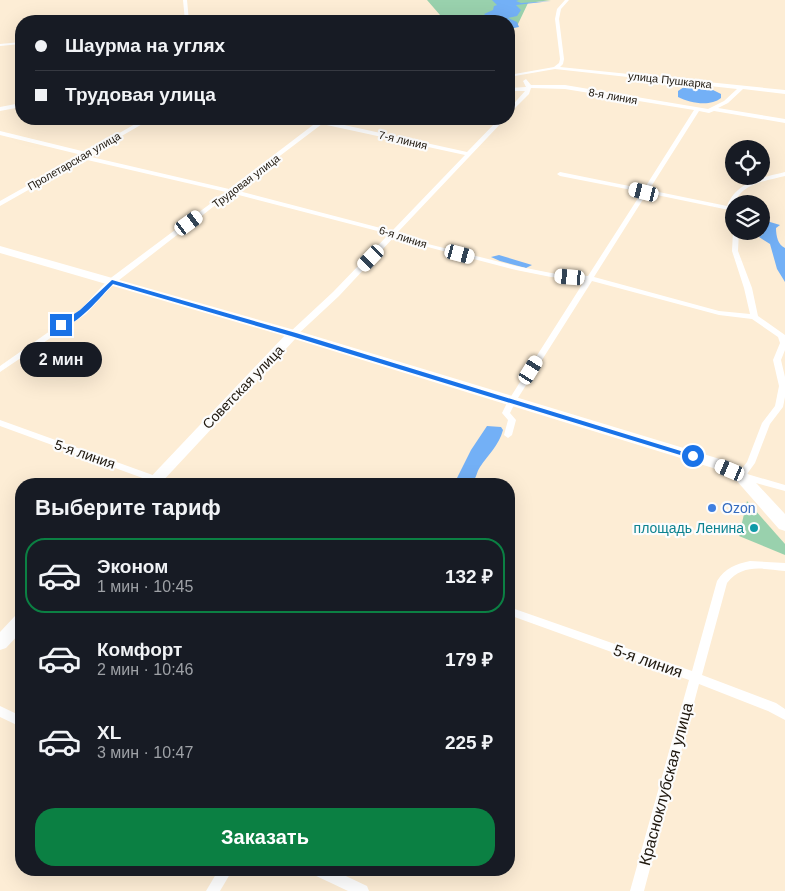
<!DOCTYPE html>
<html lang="ru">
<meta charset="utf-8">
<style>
body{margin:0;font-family:Arial,sans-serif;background:#242831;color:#f1f3f6;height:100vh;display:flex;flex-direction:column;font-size:19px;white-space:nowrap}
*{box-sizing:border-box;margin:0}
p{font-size:16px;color:#9ea1a6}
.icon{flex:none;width:28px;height:28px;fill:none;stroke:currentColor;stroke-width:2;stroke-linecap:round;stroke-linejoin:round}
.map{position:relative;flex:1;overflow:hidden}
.details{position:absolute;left:15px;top:478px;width:500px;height:398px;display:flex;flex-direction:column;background:#171b24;border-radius:20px;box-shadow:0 5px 20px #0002}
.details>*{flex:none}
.guide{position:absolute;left:15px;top:15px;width:500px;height:110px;border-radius:20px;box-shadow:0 5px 20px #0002;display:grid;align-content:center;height:110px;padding:0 20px;background:#171b24}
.buttons{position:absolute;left:725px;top:140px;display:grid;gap:10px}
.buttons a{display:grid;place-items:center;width:45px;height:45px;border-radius:50%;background:#171b24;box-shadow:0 5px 20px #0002;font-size:25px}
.end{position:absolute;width:22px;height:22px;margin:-11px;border:6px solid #1a73e8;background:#fff;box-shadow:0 0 0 2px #fff}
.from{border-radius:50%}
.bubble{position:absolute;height:35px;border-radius:18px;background:#171b24;box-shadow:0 5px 20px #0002;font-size:16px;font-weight:700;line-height:35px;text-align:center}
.car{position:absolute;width:15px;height:30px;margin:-15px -8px;border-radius:6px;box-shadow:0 0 4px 1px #0007;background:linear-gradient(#fff 24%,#345 0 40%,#fff 0 76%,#345 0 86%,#fff 0)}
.guide b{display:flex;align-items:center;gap:18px;height:48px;font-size:19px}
.guide b+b{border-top:1px solid #363941}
.guide i{width:12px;height:12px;background:#f1f3f6}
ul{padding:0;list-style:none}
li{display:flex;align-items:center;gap:15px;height:75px;margin:0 10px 8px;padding:0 10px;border:2px solid transparent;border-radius:20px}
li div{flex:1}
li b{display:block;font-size:19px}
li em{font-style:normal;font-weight:700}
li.selected{border-color:#0b8043}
li>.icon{width:45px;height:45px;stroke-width:1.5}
h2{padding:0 20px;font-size:22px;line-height:60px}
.action{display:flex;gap:10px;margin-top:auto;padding:10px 20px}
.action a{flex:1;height:58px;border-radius:20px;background:#0b8043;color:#fff;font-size:20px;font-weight:700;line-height:58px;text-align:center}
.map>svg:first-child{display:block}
.green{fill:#99d1ad}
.water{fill:#73b0f6}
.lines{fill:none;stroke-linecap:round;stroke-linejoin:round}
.minor{fill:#fff;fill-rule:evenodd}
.secondary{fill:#fff;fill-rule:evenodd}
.primary{fill:#fff;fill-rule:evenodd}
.route{fill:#1a73e8}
.shop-dot{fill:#3f7fe0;stroke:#fcfcfc;stroke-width:2}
.culture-dot{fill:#0f9aa8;stroke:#fcfcfc;stroke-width:2}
.labels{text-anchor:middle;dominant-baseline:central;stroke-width:4.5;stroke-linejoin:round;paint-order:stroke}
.far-street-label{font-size:11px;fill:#1e170d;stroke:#fcfcfc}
.street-label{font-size:14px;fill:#1e170d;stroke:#fcfcfc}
.shop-label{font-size:14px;fill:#366cbe;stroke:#fcfcfc;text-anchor:start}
.culture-label{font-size:14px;fill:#0d838f;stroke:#fcfcfc;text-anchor:end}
.near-street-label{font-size:16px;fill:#1e170d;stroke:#fcfcfc}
</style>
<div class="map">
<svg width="785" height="891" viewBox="0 0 785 891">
<rect width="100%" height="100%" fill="#fdedd5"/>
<g class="green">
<path d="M427 0H551L528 3 518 24 509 34V21H452L440 15Z"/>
<path d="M747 501 785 544V555L739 536Z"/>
</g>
<g class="water">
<path d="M492 0H519L516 1 521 3 551 1 516 5 521 10 517 16 508 18 517 22 519 27 509 29V21H492L484 14 493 10 494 6 497 5Z"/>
<path d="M695 86 711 89 721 94V98C710 107 690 103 678 97V91L684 87Z"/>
<path d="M770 222 780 225 776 228C776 236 778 245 785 248V282L777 269 770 244 759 237 763 234 762 223Z"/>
<path d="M499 255 532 265 526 268 500 261 491 257Z"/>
<path d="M487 426 501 427 503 430C499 445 488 455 480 467 476 473 477 478 471 484H454L471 450Z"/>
</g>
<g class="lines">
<g class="minor">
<path d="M183 0H187L189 21H185Z"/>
<path d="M565 0H569L561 9 559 19 564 59 563 64 560 67 785 90V94L743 89 728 103 718 108 785 119V123L714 111 709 113 699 111 649 190 727 206C737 181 762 178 785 172V176C770 180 751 182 740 194 735 199 735 206 729 210L647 193 594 277 719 311 750 314 744 288 732 251 733 231 734 230V231H739L738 251 752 288 758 316 785 335V350L781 360 785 377V397L783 407 770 424 755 463 747 474 785 485V491L738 478 736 476 747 462 762 423 775 406 779 386 773 360 780 343 778 337 752 319 719 315 592 281 516 401 510 413 516 420 512 435 508 438 504 435 508 420 502 413 508 401 585 280 551 277 516 270 420 245 395 236 339 296 296 336H290L289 334 290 332 333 292 389 234 231 193 114 284 86 314 0 372V366L80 310 108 280 226 192 83 159 0 206V201L82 155 0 135V131L86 152 144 119H151L87 156 229 189 317 122 307 120 306 119 320 120 328 119 326 121 467 152 499 119H505L398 232 424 243 516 266 551 273 588 276 642 192 560 176 557 174 560 172 644 189 694 110 565 89 531 88 529 94 509 114V109L525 91H509V88L526 87 523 81 526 79 531 85H565L708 109 724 101 737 89 555 69 509 77V75L554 67 559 63 560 59 555 19 557 9ZM322 124 465 155 392 231 235 190Z"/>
<path d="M21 42V44L0 46V44Z"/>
<path d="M21 103V107L0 111V107Z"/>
<path d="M0 420 172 482 173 484H159L0 426Z"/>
<path d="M750 561 785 563V571C763 569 743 563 727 583L702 675 776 703 785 709V720L768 711 699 684 644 891H630L689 680 509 615V607L692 671 717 581C725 568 736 564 750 561Z"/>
<path d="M0 706 21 716V727L0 717Z"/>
<path d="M219 869H233L220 891H206Z"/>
<path d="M310 869H331L367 886 369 891H348L312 874Z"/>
</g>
<g class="secondary">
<path d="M293 330 297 331 299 334 297 337 160 484H144L289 331Z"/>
<path d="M21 614V632L6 648 0 650V632L15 616Z"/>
</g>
<path class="primary" d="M0 246 298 331 723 460 746 472 785 514V531L779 529 736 480 713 468 288 337 0 253Z"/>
</g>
<path class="route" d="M112 280 296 333 697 456 690 458 291 336 113 284C101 296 76 328 59 327V324L80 310Z"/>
<circle class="shop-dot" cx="712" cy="508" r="5"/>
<circle class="culture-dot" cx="754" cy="528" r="5"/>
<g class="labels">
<g class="far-street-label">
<text transform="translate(670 80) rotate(6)">улица Пушкарка</text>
<text transform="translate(613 96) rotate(10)">8-я линия</text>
<text transform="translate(403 140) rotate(13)">7-я линия</text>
<text transform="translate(74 161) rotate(-30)">Пролетарская улица</text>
<text transform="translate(246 181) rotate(-37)">Трудовая улица</text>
<text transform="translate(403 237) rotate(18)">6-я линия</text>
</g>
<g class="street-label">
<text transform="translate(243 387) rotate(-46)">Советская улица</text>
<text transform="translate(85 454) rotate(19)">5-я линия</text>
</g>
<g class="shop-label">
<text x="722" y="508">Ozon</text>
</g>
<g class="culture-label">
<text x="744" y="528">площадь Ленина</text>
</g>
<g class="near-street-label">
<text transform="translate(648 661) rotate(19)">5-я линия</text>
<text transform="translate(666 784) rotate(-75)">Красноклубская улица</text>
</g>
</g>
</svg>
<div class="buttons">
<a><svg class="icon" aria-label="locate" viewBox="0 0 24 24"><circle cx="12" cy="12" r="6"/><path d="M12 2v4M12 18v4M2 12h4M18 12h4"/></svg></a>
<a><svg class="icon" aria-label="layers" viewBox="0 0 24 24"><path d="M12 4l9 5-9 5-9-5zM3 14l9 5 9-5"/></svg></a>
</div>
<i class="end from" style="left:693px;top:456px"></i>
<i class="end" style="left:61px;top:325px"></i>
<div class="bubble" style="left:20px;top:342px;width:82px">2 мин</div>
<i class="car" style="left:644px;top:192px;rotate:284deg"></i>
<i class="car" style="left:189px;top:223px;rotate:54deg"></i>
<i class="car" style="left:460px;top:254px;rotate:105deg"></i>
<i class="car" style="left:371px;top:258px;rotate:224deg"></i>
<i class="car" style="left:570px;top:277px;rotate:275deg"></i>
<i class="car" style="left:531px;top:370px;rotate:32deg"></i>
<i class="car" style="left:730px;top:470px;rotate:293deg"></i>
<div class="guide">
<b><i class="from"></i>Шаурма на углях</b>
<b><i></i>Трудовая улица</b>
</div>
<section class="details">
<h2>Выберите тариф</h2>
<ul>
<li class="selected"><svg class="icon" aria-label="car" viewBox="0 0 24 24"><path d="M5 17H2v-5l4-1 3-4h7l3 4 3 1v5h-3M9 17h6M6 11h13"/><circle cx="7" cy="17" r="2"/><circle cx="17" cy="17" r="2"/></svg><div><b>Эконом</b><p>1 мин · 10:45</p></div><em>132 ₽</em></li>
<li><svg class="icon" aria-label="car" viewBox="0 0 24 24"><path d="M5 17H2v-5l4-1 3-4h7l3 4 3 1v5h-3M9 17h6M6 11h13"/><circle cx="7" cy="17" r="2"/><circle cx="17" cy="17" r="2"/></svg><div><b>Комфорт</b><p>2 мин · 10:46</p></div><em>179 ₽</em></li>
<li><svg class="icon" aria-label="car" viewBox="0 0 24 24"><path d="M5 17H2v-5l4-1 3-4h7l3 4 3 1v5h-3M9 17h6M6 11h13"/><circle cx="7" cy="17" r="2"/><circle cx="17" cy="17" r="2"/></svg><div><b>XL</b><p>3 мин · 10:47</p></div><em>225 ₽</em></li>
</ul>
<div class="action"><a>Заказать</a></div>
</section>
</div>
